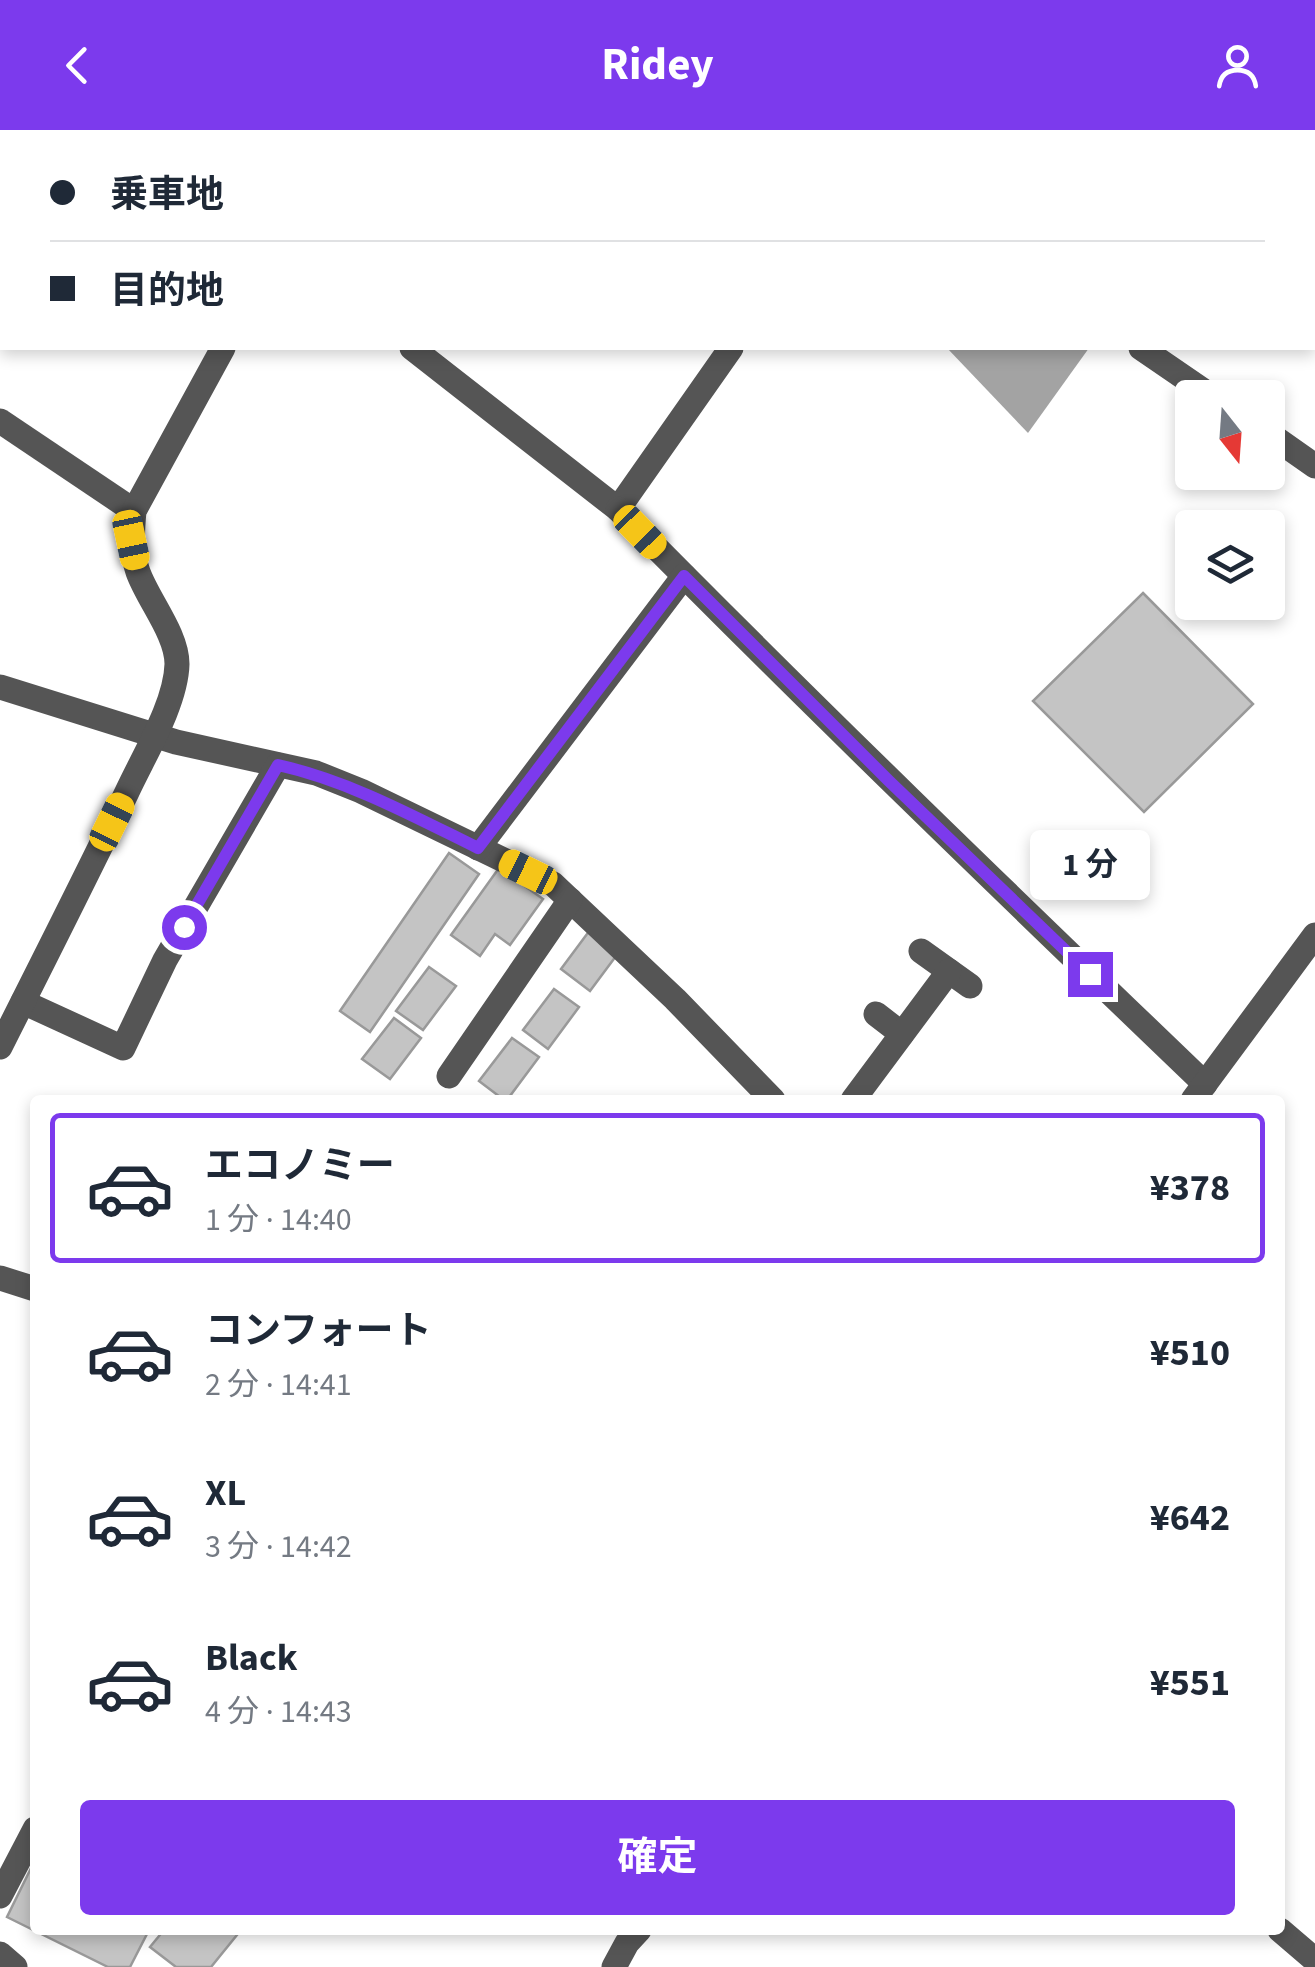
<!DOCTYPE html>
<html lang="ja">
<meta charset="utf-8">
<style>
body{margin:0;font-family:"Source Sans 3","Noto Sans JP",sans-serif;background:#f2f2f3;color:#1f2937;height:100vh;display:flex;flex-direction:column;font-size:38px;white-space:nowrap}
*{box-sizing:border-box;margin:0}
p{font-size:32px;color:#747a83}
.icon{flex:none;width:55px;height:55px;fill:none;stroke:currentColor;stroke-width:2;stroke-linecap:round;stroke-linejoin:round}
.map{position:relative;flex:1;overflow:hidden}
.side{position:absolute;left:30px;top:965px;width:1255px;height:840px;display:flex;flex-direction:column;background:#fff;border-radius:10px;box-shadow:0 5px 15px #0003}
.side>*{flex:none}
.guide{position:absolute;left:0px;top:0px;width:1315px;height:220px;box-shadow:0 5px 15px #0003;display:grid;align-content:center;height:220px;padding:0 50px;background:#fff}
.needle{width:65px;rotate:163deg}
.tools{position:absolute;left:1175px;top:250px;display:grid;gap:20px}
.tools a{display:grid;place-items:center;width:110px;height:110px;border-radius:10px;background:#fff;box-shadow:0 5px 15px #0003;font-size:50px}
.end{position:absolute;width:45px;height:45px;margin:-22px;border:12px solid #7c3aed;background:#fff;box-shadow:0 0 0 5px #fff}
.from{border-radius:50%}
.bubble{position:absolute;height:70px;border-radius:10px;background:#fff;box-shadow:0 5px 15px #0003;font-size:32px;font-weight:700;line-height:70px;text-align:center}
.car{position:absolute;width:30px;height:60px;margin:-30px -15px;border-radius:12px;box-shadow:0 0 8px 2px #0007;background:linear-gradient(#f5c518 24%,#345 0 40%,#f5c518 0 76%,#345 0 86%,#f5c518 0)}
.guide b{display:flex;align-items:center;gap:35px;height:95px;font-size:38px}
.guide b+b{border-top:2px solid #e0e1e3}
.guide i{width:25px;height:25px;background:#1f2937}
ul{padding:18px 0 0;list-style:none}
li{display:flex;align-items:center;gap:30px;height:150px;margin:0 20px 15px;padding:0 30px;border:5px solid transparent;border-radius:10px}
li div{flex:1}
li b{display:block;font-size:38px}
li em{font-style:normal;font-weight:700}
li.active{border-color:#7c3aed}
li>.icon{width:90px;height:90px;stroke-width:1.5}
.primary-button{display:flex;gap:20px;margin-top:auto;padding:20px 50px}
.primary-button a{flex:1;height:115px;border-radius:10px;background:#7c3aed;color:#fff;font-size:40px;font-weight:700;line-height:115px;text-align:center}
header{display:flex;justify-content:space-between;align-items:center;height:130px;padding:0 50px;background:#7c3aed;color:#fff;font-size:45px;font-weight:700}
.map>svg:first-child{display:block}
.water{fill:#a3a3a3}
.building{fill:#c4c4c4;stroke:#999;stroke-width:2.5}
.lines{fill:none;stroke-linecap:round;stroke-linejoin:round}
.minor{stroke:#555;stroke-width:25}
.route{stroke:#7c3aed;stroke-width:12}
</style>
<header><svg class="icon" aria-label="back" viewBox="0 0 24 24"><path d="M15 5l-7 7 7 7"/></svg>Ridey<svg class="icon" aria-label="person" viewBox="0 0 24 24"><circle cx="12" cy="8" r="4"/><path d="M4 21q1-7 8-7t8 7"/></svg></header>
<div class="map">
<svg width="1315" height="1837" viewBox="0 0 1315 1837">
<rect width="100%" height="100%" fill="#fff"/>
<path class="water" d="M947 218H1089L1028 303Z"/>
<g class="building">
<path d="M1143 463 1253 574 1144 682 1033 571Z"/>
<path d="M449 723 479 744 370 902 340 881Z"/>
<path d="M499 738 543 769 510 815 495 804 480 826 451 805Z"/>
<path d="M590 800 619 822 590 861 561 839Z"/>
<path d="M429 837 456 856 423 900 396 881Z"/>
<path d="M554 859 579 877 548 919 523 900Z"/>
<path d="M394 888 421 908 390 949 362 929Z"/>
<path d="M512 908 539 927 507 970H504L479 951Z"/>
<path d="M35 1730V1800H149L130 1837H108L7 1787Z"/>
<path d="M164 1800H241L211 1837H176L150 1817Z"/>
</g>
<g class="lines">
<g class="minor">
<path d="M79 0 82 2"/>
<path d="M666 0 668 2"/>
<path d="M826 0 829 2"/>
<path d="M334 2 336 0"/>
<path d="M706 2 709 0"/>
<path d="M881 2 882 0"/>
<path d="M412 218 618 379 731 218"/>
<path d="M1141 218 1214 268"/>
<path d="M0 291 134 381"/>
<path d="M1268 303 1315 336"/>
<path d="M618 379C810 574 1007 764 1205 954"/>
<path d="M0 557 176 612 316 643 361 661 553 754 675 869 773 970"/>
<path d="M478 718 684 446"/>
<path d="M921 821 970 856"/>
<path d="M23 872 123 918 165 830 278 635"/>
<path d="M876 884 902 904"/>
<path d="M0 917C43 832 86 747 127 662 144 625 176 574 177 534 177 504 148 470 138 442 131 422 132 402 134 381L223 218"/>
<path d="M449 946 570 770"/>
<path d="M853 970 949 841"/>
<path d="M1193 970 1315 805"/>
<path d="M0 1148 35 1159"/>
<path d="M0 1766 35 1699"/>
<path d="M1280 1800 1315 1830"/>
<path d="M0 1824 15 1837"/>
<path d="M614 1837 627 1813 639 1800"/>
</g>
</g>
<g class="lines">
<path class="route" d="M184 797 278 635C349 651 413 686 478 718L684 446 889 651 1090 844"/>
</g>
</svg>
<div class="tools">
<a><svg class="needle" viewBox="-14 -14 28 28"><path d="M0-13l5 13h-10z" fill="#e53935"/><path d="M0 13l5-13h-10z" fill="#747a83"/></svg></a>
<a><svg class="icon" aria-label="layers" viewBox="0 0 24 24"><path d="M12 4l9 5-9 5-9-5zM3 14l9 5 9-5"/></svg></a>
</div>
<i class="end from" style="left:184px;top:797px"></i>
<i class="end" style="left:1090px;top:844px"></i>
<div class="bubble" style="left:1030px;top:700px;width:120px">1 分</div>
<i class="car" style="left:640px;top:402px;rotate:136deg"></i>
<i class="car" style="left:131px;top:410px;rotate:168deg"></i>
<i class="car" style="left:112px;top:692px;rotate:26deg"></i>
<i class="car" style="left:528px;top:742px;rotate:296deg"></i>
<div class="guide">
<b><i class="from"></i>乗車地</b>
<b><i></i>目的地</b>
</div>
<section class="side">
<ul>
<li class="active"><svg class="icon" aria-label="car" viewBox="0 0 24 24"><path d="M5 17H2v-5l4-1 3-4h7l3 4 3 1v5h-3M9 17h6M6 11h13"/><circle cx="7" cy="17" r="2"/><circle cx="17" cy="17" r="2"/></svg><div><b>エコノミー</b><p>1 分 · 14:40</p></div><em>¥378</em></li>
<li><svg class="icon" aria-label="car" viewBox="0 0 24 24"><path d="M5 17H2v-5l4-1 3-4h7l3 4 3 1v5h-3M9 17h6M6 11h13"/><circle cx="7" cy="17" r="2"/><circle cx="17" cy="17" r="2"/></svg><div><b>コンフォート</b><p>2 分 · 14:41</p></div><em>¥510</em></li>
<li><svg class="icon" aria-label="car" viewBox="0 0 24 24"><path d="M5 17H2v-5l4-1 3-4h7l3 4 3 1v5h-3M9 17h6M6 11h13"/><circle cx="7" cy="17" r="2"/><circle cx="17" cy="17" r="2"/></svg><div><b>XL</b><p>3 分 · 14:42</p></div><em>¥642</em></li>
<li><svg class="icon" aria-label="car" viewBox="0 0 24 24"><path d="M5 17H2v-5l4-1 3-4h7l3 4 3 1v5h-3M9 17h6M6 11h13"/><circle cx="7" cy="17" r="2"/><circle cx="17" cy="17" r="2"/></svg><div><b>Black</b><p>4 分 · 14:43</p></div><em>¥551</em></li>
</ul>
<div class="primary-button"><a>確定</a></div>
</section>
</div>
